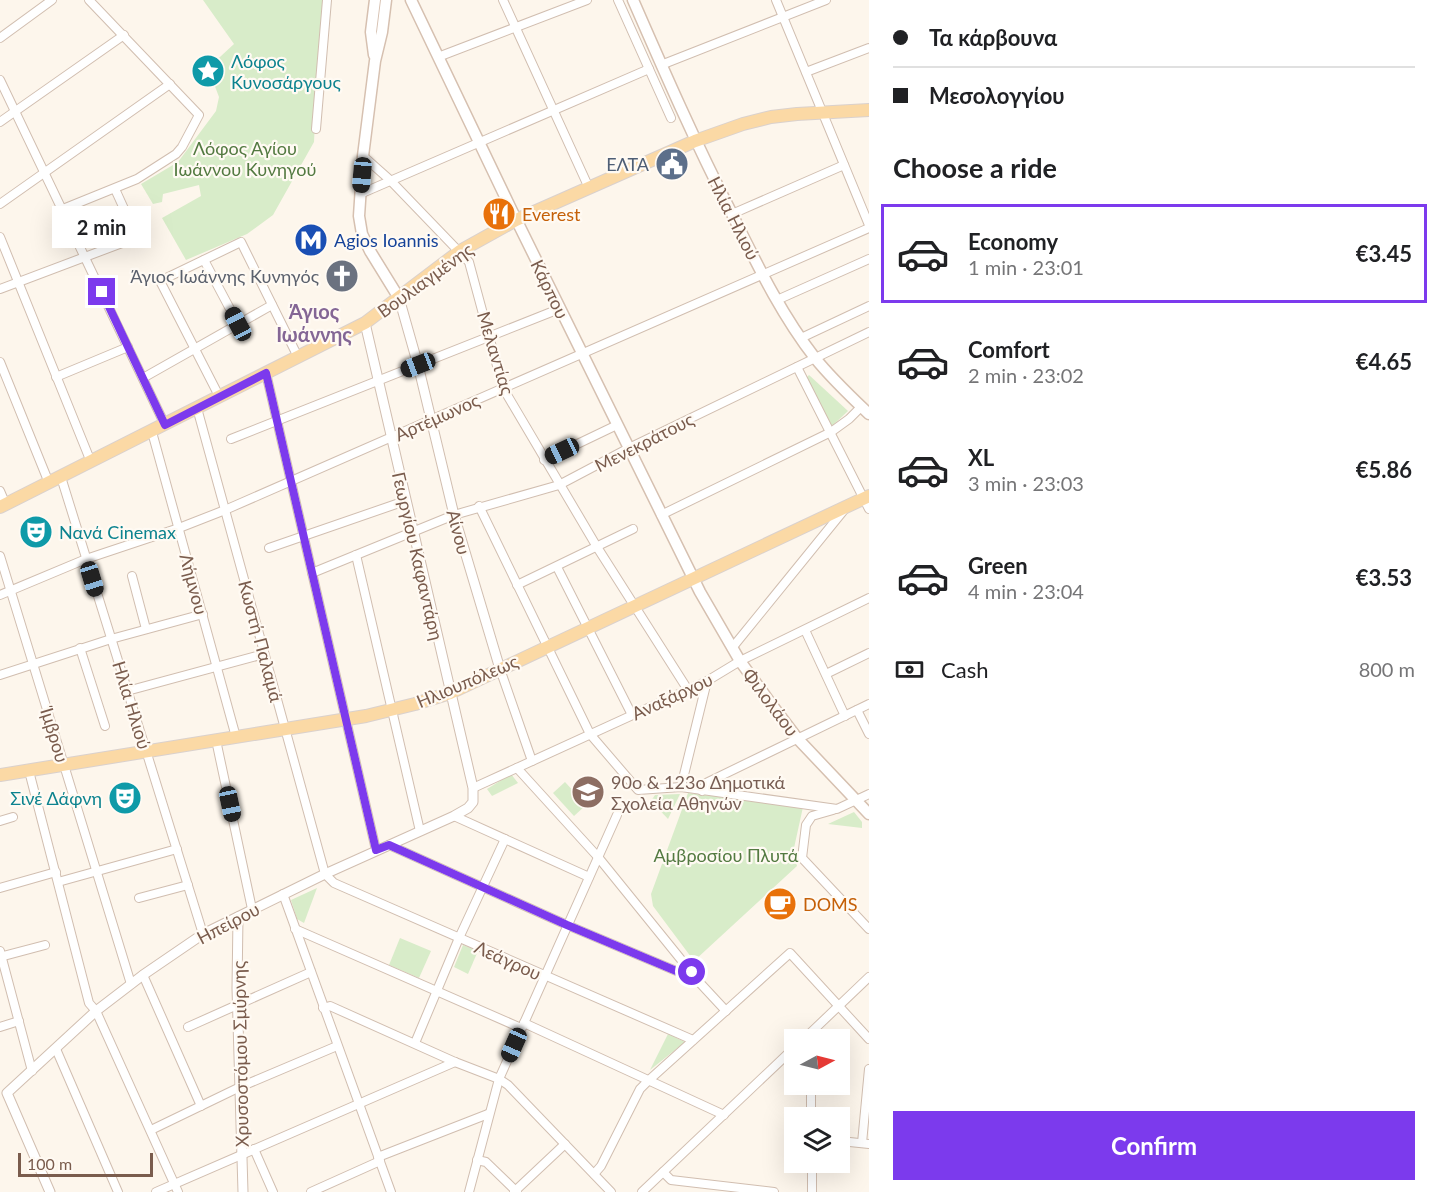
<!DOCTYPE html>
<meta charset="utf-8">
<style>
body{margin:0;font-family:Lato,sans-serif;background:#f6f6f6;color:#202124;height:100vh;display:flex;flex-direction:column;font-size:22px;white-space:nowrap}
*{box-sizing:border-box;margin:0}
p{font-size:20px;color:#757577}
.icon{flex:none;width:33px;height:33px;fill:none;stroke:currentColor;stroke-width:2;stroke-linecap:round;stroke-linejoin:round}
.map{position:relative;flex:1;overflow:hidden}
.details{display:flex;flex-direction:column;background:#fff;width:570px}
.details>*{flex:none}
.banner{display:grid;align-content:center;height:132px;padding:0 24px;background:#fff}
.needle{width:39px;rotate:83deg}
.fabs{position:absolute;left:784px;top:1029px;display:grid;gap:12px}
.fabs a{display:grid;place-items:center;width:66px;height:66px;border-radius:0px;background:#fff;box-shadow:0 6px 24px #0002;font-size:30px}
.scale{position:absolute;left:18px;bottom:15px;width:135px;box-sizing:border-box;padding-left:6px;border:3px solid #7a5c4d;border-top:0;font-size:16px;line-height:21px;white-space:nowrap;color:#7a5c4d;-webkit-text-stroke:4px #fffaf3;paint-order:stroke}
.end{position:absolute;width:27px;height:27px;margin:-14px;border:8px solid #7c3aed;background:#fff;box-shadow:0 0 0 3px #fff}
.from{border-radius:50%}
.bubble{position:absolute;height:42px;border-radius:0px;background:#fff;box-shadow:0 6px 24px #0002;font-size:20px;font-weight:700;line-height:42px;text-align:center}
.car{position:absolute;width:18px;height:36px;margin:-18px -9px;border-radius:8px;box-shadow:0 0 4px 2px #0007;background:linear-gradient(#222 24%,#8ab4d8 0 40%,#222 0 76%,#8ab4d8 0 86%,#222 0)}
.banner b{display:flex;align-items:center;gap:21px;height:57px;font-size:22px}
.banner b+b{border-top:2px solid #e0e0e0}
.banner i{width:15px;height:15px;background:#202124}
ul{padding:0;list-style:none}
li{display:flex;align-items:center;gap:18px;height:99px;margin:0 12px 9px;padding:0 12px;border:3px solid transparent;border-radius:0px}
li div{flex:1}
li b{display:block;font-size:22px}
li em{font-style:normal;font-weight:700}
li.current{border-color:#7c3aed}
li>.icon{width:54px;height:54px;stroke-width:1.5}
h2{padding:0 24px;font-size:27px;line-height:72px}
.pay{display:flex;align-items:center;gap:15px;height:66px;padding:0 24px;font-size:22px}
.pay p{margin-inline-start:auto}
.primary-button{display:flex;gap:12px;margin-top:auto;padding:12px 24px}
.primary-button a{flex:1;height:69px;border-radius:0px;background:#7c3aed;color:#fff;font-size:24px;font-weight:700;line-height:69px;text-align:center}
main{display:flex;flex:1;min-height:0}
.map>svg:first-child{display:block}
.green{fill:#d8ecc9}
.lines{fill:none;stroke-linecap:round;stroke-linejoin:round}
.minor-casing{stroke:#d1beb0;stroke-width:10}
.tertiary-casing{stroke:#d1beb0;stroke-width:11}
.secondary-casing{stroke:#d6c0b0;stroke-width:13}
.primary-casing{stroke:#dad1cd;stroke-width:14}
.minor{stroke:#fff;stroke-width:8}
.tertiary{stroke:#fff;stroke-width:9}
.secondary{stroke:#fff;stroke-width:10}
.primary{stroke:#fbd9a5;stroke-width:12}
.route{stroke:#7c3aed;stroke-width:8}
.labels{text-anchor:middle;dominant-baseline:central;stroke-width:4.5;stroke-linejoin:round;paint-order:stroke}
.culture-label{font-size:18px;fill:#0d838f;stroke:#fffaf3;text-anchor:start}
.park-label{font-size:18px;fill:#537a41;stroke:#fffaf3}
.service-label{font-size:18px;fill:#4e5e75;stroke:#fffaf3;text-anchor:end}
.food-label{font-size:18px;fill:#c56008;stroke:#fffaf3;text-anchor:start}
.street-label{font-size:18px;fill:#7a5c4d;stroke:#fffaf3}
.transit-label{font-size:18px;fill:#164399;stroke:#fffaf3;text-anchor:start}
.worship-label{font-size:18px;fill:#5b616d;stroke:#fffaf3;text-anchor:end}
.education-label{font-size:18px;fill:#785e54;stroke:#fffaf3;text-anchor:start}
.neighbourhood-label{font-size:20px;font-weight:bold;fill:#846695;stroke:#fffaf3}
</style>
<main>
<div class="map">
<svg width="869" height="1192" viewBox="0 0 869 1192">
<rect width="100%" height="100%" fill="#fdf6ec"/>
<g class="green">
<path d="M203 0H322L324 3 316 100 314 142 273 215 247 234 186 260 162 218 201 196 199 185 163 194 162 202 153 204 141 184 178 162 216 111 219 97 208 68 234 44Z"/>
<path d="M809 375 848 411 832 426 806 378Z"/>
<path d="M511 774 518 783 492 796 487 789Z"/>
<path d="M565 782 586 805 574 816 553 793Z"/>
<path d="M688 793 803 807 794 848 797 866 694 961 653 906 651 894Z"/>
<path d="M680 794 668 819 651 801 655 795Z"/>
<path d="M854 812 862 822V828L828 824Z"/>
<path d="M317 888 304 923 297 919 291 900Z"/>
<path d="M400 938 431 951 419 978 389 965Z"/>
<path d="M463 945 478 951 468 974 454 967Z"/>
<path d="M668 1034 685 1042 650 1070Z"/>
</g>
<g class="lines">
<g class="minor-casing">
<g id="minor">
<path d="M503 0 589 188"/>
<path d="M618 0 671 118"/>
<path d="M776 0 869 225"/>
<path d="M0 38 52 0"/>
<path d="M438 57 587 0"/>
<path d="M661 65 826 0"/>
<path d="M806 72 869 48"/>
<path d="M0 80 165 425"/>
<path d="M0 122 124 35"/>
<path d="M316 129 327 0"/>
<path d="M363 156 390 180 469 262 503 388 597 547 688 690"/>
<path d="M115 189 125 211"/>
<path d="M360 194 649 69"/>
<path d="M0 204 170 84"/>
<path d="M63 209 137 179 176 154 182 147 199 115 89 0"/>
<path d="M732 214 844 165"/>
<path d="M0 237 91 462"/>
<path d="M204 260 238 324"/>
<path d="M0 289 138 237"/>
<path d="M777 300 869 259"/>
<path d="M801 338 869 306"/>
<path d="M0 362 49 483"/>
<path d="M797 367 869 509"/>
<path d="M266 373 376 850"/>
<path d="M56 377 128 347"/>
<path d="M143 378 272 305"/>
<path d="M219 396 160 281 241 242 298 357"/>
<path d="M197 408 325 874 334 883 693 1040"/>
<path d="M152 432 236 737"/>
<path d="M231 439 559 309"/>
<path d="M544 460 617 425"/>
<path d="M61 477 203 934"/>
<path d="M0 491 6 505"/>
<path d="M479 506 590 734 638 790 681 787 837 809 869 794"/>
<path d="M661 515 831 432 849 419 861 407"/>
<path d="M269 548 405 501"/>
<path d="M356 555 420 831"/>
<path d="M0 556 131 984"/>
<path d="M557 567 632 715"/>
<path d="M312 573 454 515 559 485 631 447 869 332"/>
<path d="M132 576 146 629"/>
<path d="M517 585 633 529"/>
<path d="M0 595 86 559 179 528 225 510 869 228"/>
<path d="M805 630 845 716"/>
<path d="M80 648 105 726"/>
<path d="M732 648 844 510"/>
<path d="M500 669 532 761"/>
<path d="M826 674 869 653"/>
<path d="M0 675 111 639 203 614"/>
<path d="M127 691 264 654"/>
<path d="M857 710 869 734"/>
<path d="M216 740 252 909"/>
<path d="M517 768 598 857 700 983 726 1011"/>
<path d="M29 771 89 1003 96 1011 178 1192"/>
<path d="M681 787 707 681"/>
<path d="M473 788 707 681 740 661 869 598"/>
<path d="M702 791 706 783 869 704"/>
<path d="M833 810 812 816 806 825 802 858 869 929"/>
<path d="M454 816 589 877"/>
<path d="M0 821 13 817"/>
<path d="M389 845 567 925 681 973 692 972"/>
<path d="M58 882 177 849"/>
<path d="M0 888 56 872"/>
<path d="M283 894 391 1192"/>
<path d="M139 898 188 885"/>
<path d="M295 929 521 1028"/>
<path d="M0 951 32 1071"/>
<path d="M0 957 45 945"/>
<path d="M143 975 201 1106"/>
<path d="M323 1008 330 1006 455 1062 499 1079 508 1085 611 1192"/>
<path d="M524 1023 724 1115"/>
<path d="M0 1027 19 1021"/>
<path d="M188 1027 311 972"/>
<path d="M803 1040 869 977"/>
<path d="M415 1043 459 938 505 839"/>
<path d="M56 1049 118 1192"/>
<path d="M811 1084V1118"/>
<path d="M151 1130 240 1087 337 1046"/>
<path d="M840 1141 869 1144"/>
<path d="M862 1143 869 1069"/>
<path d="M254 1149 273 1192"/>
<path d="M378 1157 488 1114"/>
<path d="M477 1160 486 1162 517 1192"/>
<path d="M812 1162V1192"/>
<path d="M663 1172 671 1180 774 1192"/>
<path d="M594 1174 601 1166 640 1089 648 1081 790 953 869 1039"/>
<path d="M156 1192 455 1062"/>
<path d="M311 1192 380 1161"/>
<path d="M469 1192 499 1079 617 815"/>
<path d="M514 1192 565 1144"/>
<path d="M642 1192 795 1047"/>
</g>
</g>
<g class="tertiary-casing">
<g id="tertiary">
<path d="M399 298 418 365 454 515 500 669"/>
<path d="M238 917 237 988 243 1192"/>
<path d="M50 1192 7 1093 96 1011 143 975 203 934 325 874 454 816 468 808 473 802V788L365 323"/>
</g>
</g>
<g class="secondary-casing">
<g id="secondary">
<path d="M386 0 382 32 375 61 363 156 359 216 362 234 370 251 399 298"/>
<path d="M411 0 512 211 700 592 740 661 772 705 797 738 869 814"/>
<path d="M633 0C664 71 695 142 731 212 756 262 780 313 815 358 831 378 850 396 869 414"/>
<path d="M374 55 371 32 375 0"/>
</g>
</g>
<g class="primary-casing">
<g id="primary">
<path d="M0 507 365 323 460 251 516 220 695 141 743 124 771 117 797 114 869 110"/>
<path d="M0 775 366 716 415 704 450 693 869 496"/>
</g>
</g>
<use href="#minor" class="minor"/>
<use href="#tertiary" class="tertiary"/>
<use href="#secondary" class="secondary"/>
<use href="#primary" class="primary"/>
</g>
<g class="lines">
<path class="route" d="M102 292 165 425 266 373 376 850 389 845 567 925 681 973 692 972"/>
</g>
<defs>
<g id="sight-disc" transform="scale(1.725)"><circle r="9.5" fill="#0f9aa8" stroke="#fffaf3"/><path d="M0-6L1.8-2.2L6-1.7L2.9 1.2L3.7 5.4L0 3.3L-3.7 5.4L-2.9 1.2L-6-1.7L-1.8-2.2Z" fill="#fff"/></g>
<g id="civic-disc" transform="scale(1.725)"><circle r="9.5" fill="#5c6f8a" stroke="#fffaf3"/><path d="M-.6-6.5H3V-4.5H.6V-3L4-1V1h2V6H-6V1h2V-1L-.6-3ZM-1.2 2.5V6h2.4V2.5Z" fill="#fff"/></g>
<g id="restaurant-disc" transform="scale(1.725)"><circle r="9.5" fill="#e8710a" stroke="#fffaf3"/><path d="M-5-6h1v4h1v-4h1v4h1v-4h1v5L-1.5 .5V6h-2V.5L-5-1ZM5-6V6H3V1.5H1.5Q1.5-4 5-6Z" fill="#fff"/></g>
<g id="metro-disc" transform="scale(1.725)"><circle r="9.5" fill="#1a4fb4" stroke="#fffaf3"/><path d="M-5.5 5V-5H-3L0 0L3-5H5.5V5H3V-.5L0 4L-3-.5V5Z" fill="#fff"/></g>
<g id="church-disc" transform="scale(1.725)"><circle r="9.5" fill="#6b7280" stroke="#fffaf3"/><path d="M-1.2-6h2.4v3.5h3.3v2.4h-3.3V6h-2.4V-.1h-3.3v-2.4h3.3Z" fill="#fff"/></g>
<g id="theatre-disc" transform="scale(1.725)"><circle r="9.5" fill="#0f9aa8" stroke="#fffaf3"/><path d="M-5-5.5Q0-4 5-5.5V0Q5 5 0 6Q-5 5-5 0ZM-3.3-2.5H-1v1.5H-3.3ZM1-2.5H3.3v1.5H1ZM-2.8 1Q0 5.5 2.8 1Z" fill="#fff"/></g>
<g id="school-disc" transform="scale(1.725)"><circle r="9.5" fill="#8d6e63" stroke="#fffaf3"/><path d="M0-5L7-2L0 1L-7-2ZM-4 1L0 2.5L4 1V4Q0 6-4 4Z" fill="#fff"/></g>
<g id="cafe-disc" transform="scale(1.725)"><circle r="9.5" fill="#e8710a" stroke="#fffaf3"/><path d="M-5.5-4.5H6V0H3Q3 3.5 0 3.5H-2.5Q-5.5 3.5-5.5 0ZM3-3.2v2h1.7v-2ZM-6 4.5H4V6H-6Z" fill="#fff"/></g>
</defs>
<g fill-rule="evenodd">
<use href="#sight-disc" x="208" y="71"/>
<use href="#civic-disc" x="672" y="164"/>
<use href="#restaurant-disc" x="499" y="214"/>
<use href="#metro-disc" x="311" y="240"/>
<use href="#church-disc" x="342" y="276"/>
<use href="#theatre-disc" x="36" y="532"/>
<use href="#school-disc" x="588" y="792"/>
<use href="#theatre-disc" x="125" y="798"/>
<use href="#cafe-disc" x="780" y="904"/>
</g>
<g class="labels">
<g class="culture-label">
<text x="231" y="61">Λόφος<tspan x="231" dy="21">Κυνοσάργους</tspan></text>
<text x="59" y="532">Νανά Cinemax</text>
<text x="102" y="798" text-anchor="end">Σινέ Δάφνη</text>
</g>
<g class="park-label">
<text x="245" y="148">Λόφος Αγίου<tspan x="245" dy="21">Ιωάννου Κυνηγού</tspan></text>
<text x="726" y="855">Αμβροσίου Πλυτά</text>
</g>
<g class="service-label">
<text x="649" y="164">ΕΛΤΑ</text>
</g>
<g class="food-label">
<text x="522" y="214">Everest</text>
<text x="803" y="904">DOMS</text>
</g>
<g class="street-label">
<text transform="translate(734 218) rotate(63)">Ηλία Ηλιού</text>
<text transform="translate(425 280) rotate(-36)">Βουλιαγμένης</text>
<text transform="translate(550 289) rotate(64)">Κάρπου</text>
<text transform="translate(496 353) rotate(73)">Μελαντίας</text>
<text transform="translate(437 417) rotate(-24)">Αρτέμωνος</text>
<text transform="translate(644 442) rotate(-27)">Μενεκράτους</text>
<text transform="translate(459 532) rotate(75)">Αίνου</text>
<text transform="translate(418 556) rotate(77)">Γεωργίου Καφαντάρη</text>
<text transform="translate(194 584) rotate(75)">Λήμνου</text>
<text transform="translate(261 641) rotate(75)">Κωστή Παλαμά</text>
<text transform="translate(467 681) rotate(-23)">Ηλιουπόλεως</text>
<text transform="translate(672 696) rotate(-25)">Αναξάρχου</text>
<text transform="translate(771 702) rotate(53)">Φιλολάου</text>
<text transform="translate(132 705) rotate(73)">Ηλία Ηλιού</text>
<text transform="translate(55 735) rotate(73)">Ίμβρου</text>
<text transform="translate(228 923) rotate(-28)">Ηπείρου</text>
<text transform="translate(508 960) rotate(24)">Λεάγρου</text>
<text transform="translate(240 1054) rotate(-91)">Χρυσοστόμου Σμύρνης</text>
</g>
<g class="transit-label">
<text x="334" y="240">Agios Ioannis</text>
</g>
<g class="worship-label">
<text x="319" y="276">Άγιος Ιωάννης Κυνηγός</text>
</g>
<g class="education-label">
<text x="611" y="782">90ο &amp; 123ο Δημοτικά<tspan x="611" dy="21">Σχολεία Αθηνών</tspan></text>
</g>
<g class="neighbourhood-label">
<text x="314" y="311">Άγιος<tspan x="314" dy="23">Ιωάννης</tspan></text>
</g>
</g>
</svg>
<div class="fabs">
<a><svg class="needle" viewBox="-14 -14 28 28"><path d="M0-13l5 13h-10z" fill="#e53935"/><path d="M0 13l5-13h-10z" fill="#757577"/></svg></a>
<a><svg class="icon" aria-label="layers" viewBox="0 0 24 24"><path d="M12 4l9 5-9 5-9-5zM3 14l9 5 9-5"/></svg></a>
</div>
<div class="scale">100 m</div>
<i class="end from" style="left:692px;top:972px"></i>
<i class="end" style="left:102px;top:292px"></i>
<div class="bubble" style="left:52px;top:206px;width:99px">2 min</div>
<i class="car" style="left:362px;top:175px;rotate:185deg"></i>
<i class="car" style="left:238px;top:324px;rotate:332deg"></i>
<i class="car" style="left:418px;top:365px;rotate:249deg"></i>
<i class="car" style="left:562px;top:451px;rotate:245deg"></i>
<i class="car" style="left:92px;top:579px;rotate:163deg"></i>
<i class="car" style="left:230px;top:804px;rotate:168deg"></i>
<i class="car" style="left:514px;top:1045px;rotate:204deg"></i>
</div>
<section class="details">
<div class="banner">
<b><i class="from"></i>Τα κάρβουνα</b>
<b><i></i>Μεσολογγίου</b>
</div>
<h2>Choose a ride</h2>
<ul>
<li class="current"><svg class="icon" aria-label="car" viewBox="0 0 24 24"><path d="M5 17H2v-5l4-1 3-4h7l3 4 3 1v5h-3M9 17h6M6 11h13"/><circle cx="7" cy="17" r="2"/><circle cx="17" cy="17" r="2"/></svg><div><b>Economy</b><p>1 min · 23:01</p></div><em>€3.45</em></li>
<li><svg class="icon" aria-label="car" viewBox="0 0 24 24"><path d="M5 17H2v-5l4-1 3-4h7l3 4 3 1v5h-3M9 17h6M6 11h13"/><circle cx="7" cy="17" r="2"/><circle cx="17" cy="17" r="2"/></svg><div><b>Comfort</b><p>2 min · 23:02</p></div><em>€4.65</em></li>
<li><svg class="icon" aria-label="car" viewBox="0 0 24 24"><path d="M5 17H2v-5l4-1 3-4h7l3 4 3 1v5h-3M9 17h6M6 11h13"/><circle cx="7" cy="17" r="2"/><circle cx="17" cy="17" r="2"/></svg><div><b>XL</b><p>3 min · 23:03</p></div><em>€5.86</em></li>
<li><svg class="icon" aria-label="car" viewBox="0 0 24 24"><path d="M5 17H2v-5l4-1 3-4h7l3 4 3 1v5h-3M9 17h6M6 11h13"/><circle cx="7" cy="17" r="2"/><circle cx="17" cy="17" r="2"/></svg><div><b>Green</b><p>4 min · 23:04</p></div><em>€3.53</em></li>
</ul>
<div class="pay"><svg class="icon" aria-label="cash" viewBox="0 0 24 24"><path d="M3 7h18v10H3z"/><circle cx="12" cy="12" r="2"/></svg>Cash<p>800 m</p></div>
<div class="primary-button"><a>Confirm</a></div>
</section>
</main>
